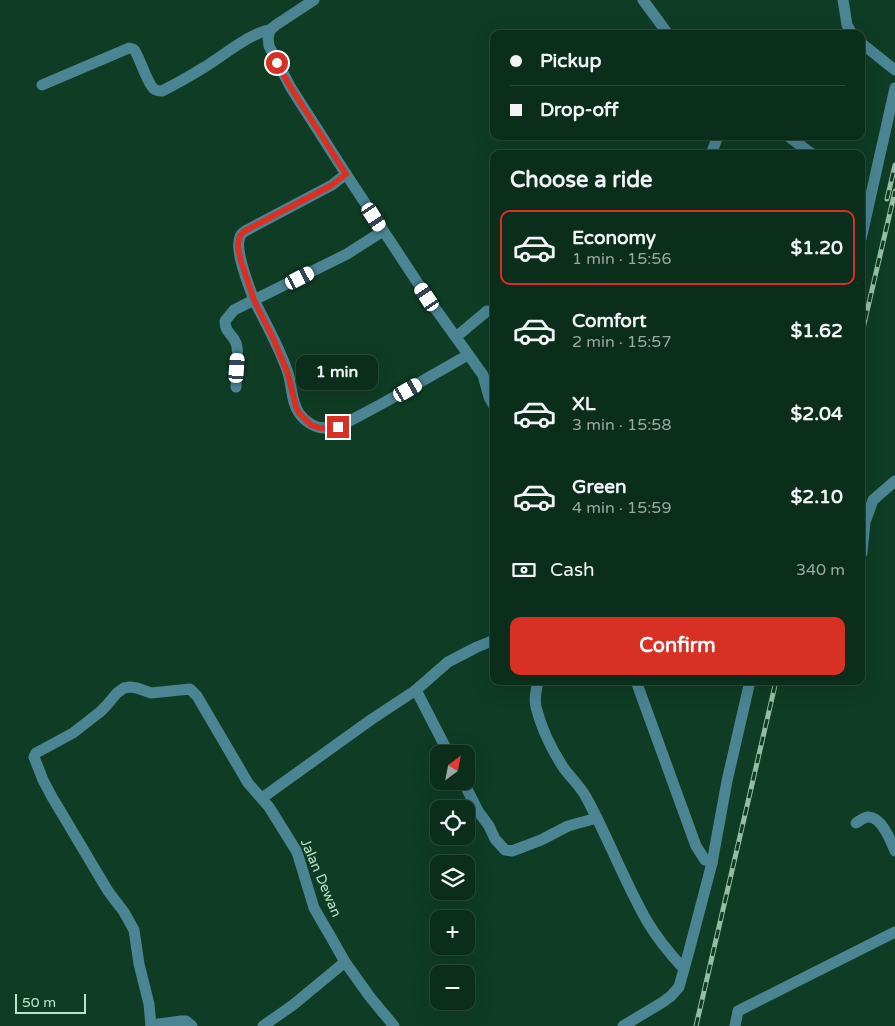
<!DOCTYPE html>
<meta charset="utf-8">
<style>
body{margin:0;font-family:"Varela Round",sans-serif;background:#193928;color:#f1f3f6;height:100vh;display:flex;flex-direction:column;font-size:19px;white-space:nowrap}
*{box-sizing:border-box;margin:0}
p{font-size:16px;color:#9aa8a3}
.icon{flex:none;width:28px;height:28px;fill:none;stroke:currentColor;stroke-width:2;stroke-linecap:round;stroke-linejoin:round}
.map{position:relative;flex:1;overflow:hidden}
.details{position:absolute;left:490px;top:150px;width:375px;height:535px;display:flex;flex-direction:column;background:#0b2d1b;border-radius:10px;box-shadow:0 5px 20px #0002,0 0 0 1px #2b493a}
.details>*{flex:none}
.top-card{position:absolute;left:490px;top:30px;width:375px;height:110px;border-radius:10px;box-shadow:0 5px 20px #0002,0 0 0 1px #2b493a;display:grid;align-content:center;height:110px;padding:0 20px;background:#0b2d1b}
.needle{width:32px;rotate:32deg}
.buttons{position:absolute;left:430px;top:745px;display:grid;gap:10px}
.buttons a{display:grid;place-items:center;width:45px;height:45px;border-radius:10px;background:#0b2d1b;box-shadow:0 5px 20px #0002,0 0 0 1px #2b493a;font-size:25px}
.scale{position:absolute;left:15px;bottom:12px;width:71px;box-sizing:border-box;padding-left:5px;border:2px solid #bce3ca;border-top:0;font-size:14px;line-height:18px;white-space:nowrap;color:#bce3ca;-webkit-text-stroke:4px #0f3c24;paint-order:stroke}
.end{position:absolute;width:22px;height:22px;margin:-11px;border:6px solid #d93025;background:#fff;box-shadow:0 0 0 2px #fff}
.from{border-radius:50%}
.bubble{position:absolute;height:35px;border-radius:10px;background:#0b2d1b;box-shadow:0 5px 20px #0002,0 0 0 1px #2b493a;font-size:16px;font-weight:800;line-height:35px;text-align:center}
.car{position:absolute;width:15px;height:30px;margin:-15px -8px;border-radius:6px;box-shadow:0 0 4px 1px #0007;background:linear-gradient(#fff 24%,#345 0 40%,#fff 0 76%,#345 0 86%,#fff 0)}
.top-card b{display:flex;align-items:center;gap:18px;height:48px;font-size:19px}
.top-card b+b{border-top:1px solid #2b493a}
.top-card i{width:12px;height:12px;background:#f1f3f6}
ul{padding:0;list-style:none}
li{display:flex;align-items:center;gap:15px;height:75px;margin:0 10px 8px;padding:0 10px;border:2px solid transparent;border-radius:10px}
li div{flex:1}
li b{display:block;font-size:19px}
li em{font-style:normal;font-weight:800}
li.current{border-color:#d93025}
li>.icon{width:45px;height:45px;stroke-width:1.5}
h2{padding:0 20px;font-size:22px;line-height:60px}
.pay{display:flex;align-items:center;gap:12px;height:55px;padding:0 20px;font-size:19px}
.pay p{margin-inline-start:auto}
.button{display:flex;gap:10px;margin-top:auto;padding:10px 20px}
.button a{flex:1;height:58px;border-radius:10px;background:#d93025;color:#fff;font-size:20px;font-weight:800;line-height:58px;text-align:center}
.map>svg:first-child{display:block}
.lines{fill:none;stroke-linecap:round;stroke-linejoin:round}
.minor{stroke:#4b8493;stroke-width:11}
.rail-casing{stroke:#95bda4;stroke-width:5}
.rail{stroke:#0f3c24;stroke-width:3;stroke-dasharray:9;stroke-linecap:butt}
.route{stroke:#d93025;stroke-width:6}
.labels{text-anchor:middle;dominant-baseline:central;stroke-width:4.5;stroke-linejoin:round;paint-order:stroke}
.street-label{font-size:14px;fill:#bce3ca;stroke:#0f3c24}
</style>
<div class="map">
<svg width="895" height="1026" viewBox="0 0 895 1026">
<rect width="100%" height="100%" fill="#0f3c24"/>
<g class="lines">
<g class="minor">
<path d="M643 0 668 34"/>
<path d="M843 0 847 25 852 34"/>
<path d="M270 30 268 38 269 46 291 88 346 174 427 297 483 375 489 397 494 406"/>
<path d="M270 30 276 25 314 0"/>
<path d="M861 43 895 70"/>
<path d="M42 85 129 48 133 49 135 51C141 61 147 83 154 89 157 91 158 91 162 91 176 84 190 76 203 68 220 58 251 32 270 30"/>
<path d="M788 136 812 154"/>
<path d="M711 154 718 136"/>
<path d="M383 231 347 254 254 300C266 324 280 348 288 373 292 385 291 402 299 413 305 422 316 429 328 428 339 428 349 421 359 416 396 397 432 375 468 355"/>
<path d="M861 239 895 88"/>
<path d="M456 337 487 311"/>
<path d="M236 387C236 375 240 354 236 343 232 333 225 333 225 321L234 310 254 300C249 286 234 250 240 237 241 233 245 231 249 229L332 185 346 174"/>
<path d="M862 553 865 522 873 500 895 481"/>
<path d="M538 681C536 691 534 698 536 707 541 727 552 750 563 767 570 777 580 786 586 797 608 837 624 881 647 921 657 938 670 954 684 969"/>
<path d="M636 681 696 846 705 860 712 863"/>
<path d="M416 690 449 754"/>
<path d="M463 781 478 811 489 826 495 839 505 850 512 851 541 840 568 826 597 818"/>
<path d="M262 798 372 719 416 690 448 662 477 647 494 640"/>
<path d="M856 823C859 821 863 818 867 817 881 815 891 841 895 851"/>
<path d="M151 1025 181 1021H186L192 1026"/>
<path d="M151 1026 149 1004 139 964 134 930 124 912 108 891 52 797 43 780 34 757 36 753 73 733 100 712 106 706 117 693 124 688 130 687 137 688 151 693 190 689 197 696 248 783 269 807 297 852 314 908 332 939 345 962 370 997 394 1026"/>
<path d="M263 1026 293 1005 345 962"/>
<path d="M623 1026 663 1002 671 996 679 987 689 951 712 863 727 781 750 681"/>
<path d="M735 1026 738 1011 895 932"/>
</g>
<g class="rail-casing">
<g id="rail">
<path d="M887 199 895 165"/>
<path d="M861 337 895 191"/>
<path d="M696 1026 776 681"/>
</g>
</g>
<use href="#rail" class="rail"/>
</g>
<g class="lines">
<path class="route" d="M277 63 291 88 346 174 332 185 243 232 240 236 238 244V248L241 261 254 300 274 340 288 374 296 407 299 413 311 425 320 428 338 427"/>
</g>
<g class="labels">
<g class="street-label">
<text transform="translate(321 878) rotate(67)">Jalan Dewan</text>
</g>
</g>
</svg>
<div class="buttons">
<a><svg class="needle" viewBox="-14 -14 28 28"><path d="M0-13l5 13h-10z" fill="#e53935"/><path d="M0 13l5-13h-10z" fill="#9aa8a3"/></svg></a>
<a><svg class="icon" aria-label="locate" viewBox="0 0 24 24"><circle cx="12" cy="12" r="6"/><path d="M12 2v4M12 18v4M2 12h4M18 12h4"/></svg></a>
<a><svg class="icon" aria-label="layers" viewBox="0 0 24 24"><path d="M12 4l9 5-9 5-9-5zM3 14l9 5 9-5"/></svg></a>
<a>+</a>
<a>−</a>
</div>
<div class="scale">50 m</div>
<i class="end from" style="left:277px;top:63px"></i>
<i class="end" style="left:338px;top:427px"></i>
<div class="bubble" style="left:296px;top:355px;width:82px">1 min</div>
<i class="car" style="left:374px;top:217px;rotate:147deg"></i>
<i class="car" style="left:300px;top:278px;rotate:63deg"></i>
<i class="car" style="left:427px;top:297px;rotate:326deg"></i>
<i class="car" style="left:237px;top:368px;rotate:4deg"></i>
<i class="car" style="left:408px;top:390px;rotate:60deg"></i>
<div class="top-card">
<b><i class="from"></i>Pickup</b>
<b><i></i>Drop-off</b>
</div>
<section class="details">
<h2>Choose a ride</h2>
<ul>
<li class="current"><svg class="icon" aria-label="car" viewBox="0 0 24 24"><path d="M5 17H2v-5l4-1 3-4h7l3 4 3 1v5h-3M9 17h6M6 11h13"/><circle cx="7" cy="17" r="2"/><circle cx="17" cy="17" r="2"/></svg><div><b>Economy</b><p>1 min · 15:56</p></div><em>$1.20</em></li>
<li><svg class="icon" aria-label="car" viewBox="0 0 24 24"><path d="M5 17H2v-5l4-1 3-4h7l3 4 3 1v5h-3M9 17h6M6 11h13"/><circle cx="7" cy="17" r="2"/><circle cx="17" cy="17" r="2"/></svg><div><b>Comfort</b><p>2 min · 15:57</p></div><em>$1.62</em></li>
<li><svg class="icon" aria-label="car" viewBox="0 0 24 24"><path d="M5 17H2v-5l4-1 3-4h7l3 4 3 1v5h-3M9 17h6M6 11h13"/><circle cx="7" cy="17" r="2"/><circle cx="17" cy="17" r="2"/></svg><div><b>XL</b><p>3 min · 15:58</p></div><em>$2.04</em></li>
<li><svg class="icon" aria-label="car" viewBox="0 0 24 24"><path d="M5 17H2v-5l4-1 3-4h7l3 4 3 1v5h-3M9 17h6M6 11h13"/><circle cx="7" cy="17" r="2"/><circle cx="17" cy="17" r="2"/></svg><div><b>Green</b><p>4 min · 15:59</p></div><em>$2.10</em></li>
</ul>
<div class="pay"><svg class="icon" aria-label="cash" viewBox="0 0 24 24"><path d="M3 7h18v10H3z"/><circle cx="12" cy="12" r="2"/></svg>Cash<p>340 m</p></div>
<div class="button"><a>Confirm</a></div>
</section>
</div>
